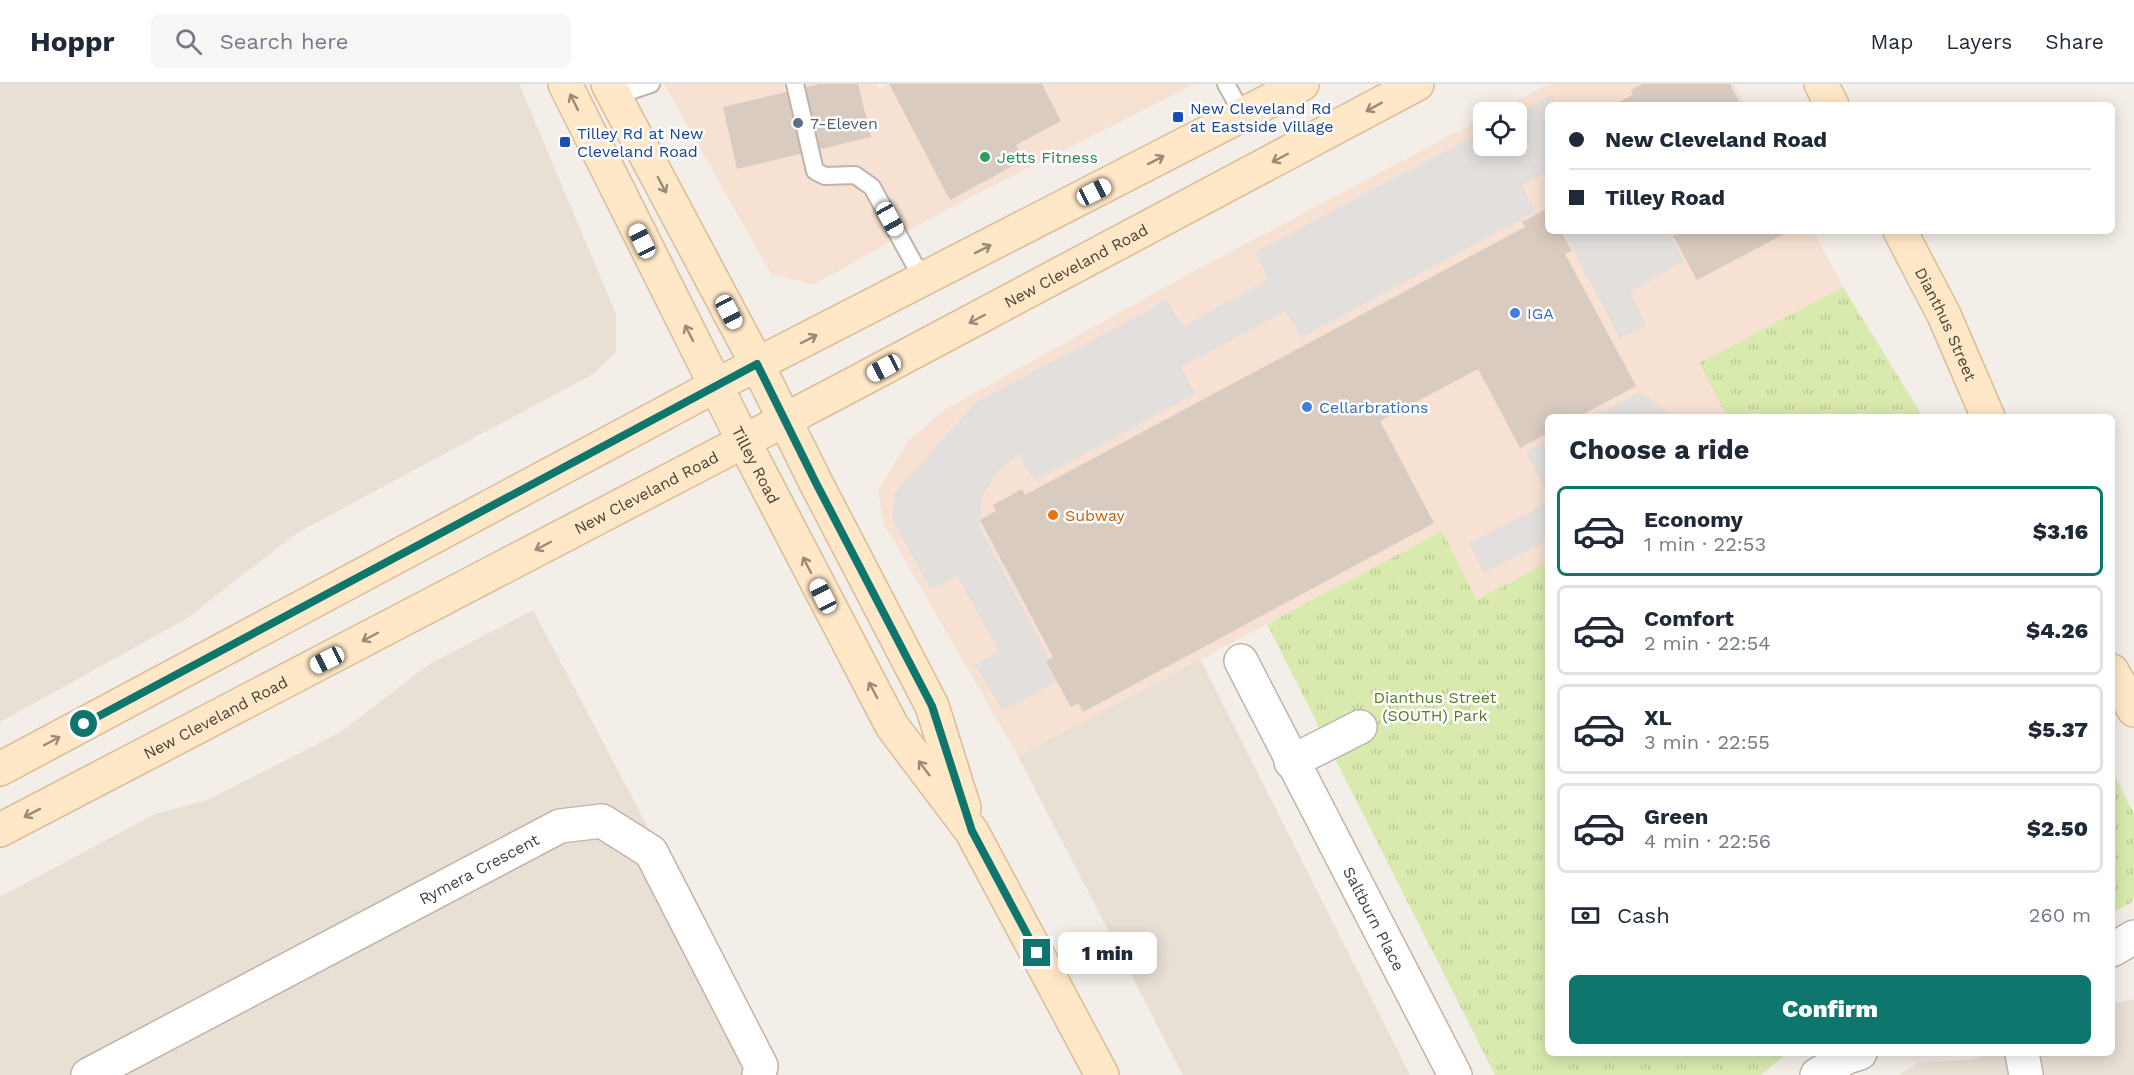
<!DOCTYPE html>
<meta charset="utf-8">
<style>
body{margin:0;font-family:"Work Sans",sans-serif;background:#f6f6f7;color:#1f2937;height:100vh;display:flex;flex-direction:column;font-size:22px;white-space:nowrap}
*{box-sizing:border-box;margin:0}
p{font-size:20px;color:#747a83}
.icon{flex:none;width:33px;height:33px;fill:none;stroke:currentColor;stroke-width:2;stroke-linecap:round;stroke-linejoin:round}
.map{position:relative;flex:1;overflow:hidden}
.side{position:absolute;left:1545px;top:330px;width:570px;height:642px;display:flex;flex-direction:column;background:#fff;border-radius:9px;box-shadow:0 3px 15px #0003}
.side>*{flex:none}
.top-card{position:absolute;left:1545px;top:18px;width:570px;height:132px;border-radius:9px;box-shadow:0 3px 15px #0003;display:grid;align-content:center;height:132px;padding:0 24px;background:#fff}
.fabs{position:absolute;left:1473px;top:18px;display:grid;gap:12px}
.fabs a{display:grid;place-items:center;width:54px;height:54px;border-radius:9px;background:#fff;box-shadow:0 3px 15px #0003;font-size:30px}
.end{position:absolute;width:27px;height:27px;margin:-14px;border:8px solid #0f766e;background:#fff;box-shadow:0 0 0 3px #fff}
.from{border-radius:50%}
.bubble{position:absolute;height:42px;border-radius:9px;background:#fff;box-shadow:0 3px 15px #0003;font-size:20px;font-weight:800;line-height:42px;text-align:center}
.car{position:absolute;width:18px;height:36px;margin:-18px -9px;border-radius:8px;box-shadow:0 0 4px 2px #0007;background:linear-gradient(#fff 24%,#345 0 40%,#fff 0 76%,#345 0 86%,#fff 0)}
.top-card b{display:flex;align-items:center;gap:21px;height:57px;font-size:22px}
.top-card b+b{border-top:2px solid #e0e1e3}
.top-card i{width:15px;height:15px;background:#1f2937}
ul{padding:0;list-style:none}
li{display:flex;align-items:center;gap:18px;height:90px;margin:0 12px 9px;padding:0 12px;border:3px solid #e0e1e3;border-radius:9px}
li div{flex:1}
li b{display:block;font-size:22px}
li em{font-style:normal;font-weight:800}
li.current{border-color:#0f766e}
li>.icon{width:54px;height:54px;stroke-width:1.5}
h2{padding:0 24px;font-size:27px;line-height:72px}
.pay{display:flex;align-items:center;gap:15px;height:66px;padding:0 24px;font-size:22px}
.pay p{margin-inline-start:auto}
.cta{display:flex;gap:12px;margin-top:auto;padding:12px 24px}
.cta a{flex:1;height:69px;border-radius:9px;background:#0f766e;color:#fff;font-size:24px;font-weight:800;line-height:69px;text-align:center}
header{display:flex;align-items:center;gap:36px;box-sizing:border-box;height:84px;padding:0 30px;background:#fff;border-bottom:2px solid #e0e1e3}
header strong{font-size:28px}
nav{display:flex;gap:33px;margin-inline-start:auto;font-size:21px}
.search{width:420px;height:54px;background:#f6f6f7;display:flex;align-items:center;gap:15px;box-sizing:border-box;padding:0 21px;border-radius:9px;color:#747a83;font-size:22px}
.map>svg:first-child{display:block}
.residential{fill:#e8dfd5}
.commercial{fill:#f7e1d2}
.grass{fill:url(#grass-tufts)}
.parking{fill:#e2dfdd}
.building{fill:#d9cbbf}
.lines{fill:none;stroke-linecap:round;stroke-linejoin:round}
.lane-casing{stroke:#c0b4aa;stroke-width:20}
.street-casing{stroke:#c0b4aa;stroke-width:36}
.secondary-casing{stroke:#d9bd98;stroke-width:36}
.lane{stroke:#fff;stroke-width:16}
.street{stroke:#fff;stroke-width:33}
.secondary{stroke:#ffe8c7;stroke-width:33}
.oneway{stroke:#9a8a77}
.route{stroke:#0f766e;stroke-width:8}
.transit-dot{fill:#1a4fb4;stroke:#fff;stroke-width:2}
.service-dot{fill:#5c6f8a;stroke:#fff;stroke-width:2}
.leisure-dot{fill:#2e9e5b;stroke:#fff;stroke-width:2}
.shop-dot{fill:#3f7fe0;stroke:#fff;stroke-width:2}
.food-dot{fill:#e8710a;stroke:#fff;stroke-width:2}
.labels{text-anchor:middle;dominant-baseline:central;stroke-width:5;stroke-linejoin:round;paint-order:stroke}
.transit-label{font-size:16px;fill:#164399;stroke:#fff;text-anchor:start}
.service-label{font-size:16px;fill:#4e5e75;stroke:#fff;text-anchor:start}
.leisure-label{font-size:16px;fill:#27864d;stroke:#fff;text-anchor:start}
.street-label{font-size:16px;fill:#483e36;stroke:#fff}
.shop-label{font-size:16px;fill:#366cbe;stroke:#fff;text-anchor:start}
.food-label{font-size:16px;fill:#c56008;stroke:#fff;text-anchor:start}
.park-label{font-size:16px;fill:#557c27;stroke:#fff}
</style>
<header>
<strong>Hoppr</strong>
<div class="search"><svg class="icon" aria-label="search" viewBox="0 0 24 24"><circle cx="10" cy="10" r="6"/><path d="M15 15l6 6"/></svg>Search here</div>
<nav><a>Map</a><a>Layers</a><a>Share</a></nav>
</header>
<div class="map">
<svg width="2134" height="991" viewBox="0 0 2134 991">
<defs>
<pattern id="grass-tufts" width="24" height="20" patternUnits="userSpaceOnUse" patternTransform="scale(1.5)"><rect width="24" height="20" fill="#d9eaaf"/><path d="M3 7l-1-3M5 7V3M7 7l1-3M15 17l-1-3M17 17v-4M19 17l1-3" fill="none" stroke="#bcca97"/></pattern>
</defs>
<rect width="100%" height="100%" fill="#f4eee8"/>
<g class="residential">
<path d="M0 0H519L616 230V268L593 290 297 449 186 535 0 638Z"/>
<path d="M533 526 779 991H0V813L155 730 207 716 341 648 428 581Z"/>
<path d="M1200 575 1410 991H1183L1018 672Z"/>
<path d="M2134 915V991H1899L1919 978 1970 976 1993 969H2112V920Z"/>
</g>
<g class="commercial">
<path d="M664 0H876L879 5 888 0H1194L946 126 813 201 771 190Z"/>
<path d="M1549 0H1734L1746 21H1548V147H1813L1843 203 1699 279 1727 333H1548V478L1477 516 1442 447 1018 672 884 440 878 407 908 357 944 326 1187 191 1483 34 1484 62H1516V28H1495Z"/>
</g>
<g class="grass">
<path d="M1843 203 1923 333H1727L1699 279Z"/>
<path d="M1442 447 1477 516 1548 478V969H1788L1761 991H1495L1267 540Z"/>
<path d="M2112 686 2134 730V812L2131 819 2112 828Z"/>
</g>
<g class="parking">
<path d="M1552 11 1558 21H1548V91H1541L1522 101 1535 128 1301 254 1286 227 1181 283 1195 310 1034 397 1019 370 997 388 981 414 980 443 1060 596 1003 627 975 581 999 567 957 492 931 506 892 435 895 408 976 318 1167 216 1182 243 1269 195 1255 168 1483 47 1484 62H1516L1517 29Z"/>
<path d="M1563 147H1668L1684 177 1630 208 1646 241 1620 254Z"/>
<path d="M1640 308 1675 333H1593Z"/>
<path d="M1548 357V412L1526 368Z"/>
<path d="M1548 418V456L1484 489 1469 459Z"/>
</g>
<g class="building">
<path d="M820 0H858L871 53 737 85 723 23Z"/>
<path d="M889 0H1042L1061 37 1016 61 1024 76 950 116Z"/>
<path d="M1642 0H1730L1741 21H1613L1633 11 1631 6Z"/>
<path d="M1548 124V147H1561L1572 167 1565 170 1636 302 1578 333H1548V349L1520 364 1478 285 1380 337 1434 439 1083 628 1078 619 1071 623 1046 577 1053 573 980 436 996 427 993 421 1022 405 1025 411 1525 143 1522 138Z"/>
<path d="M1677 147H1790L1697 196 1673 152 1678 150Z"/>
</g>
<g class="lines">
<g class="lane-casing">
<g id="lane">
<path d="M795 0 815 87 825 92 855 91 872 103 923 196"/>
<path d="M1226 0 1243 31"/>
<path d="M615 12 651 0"/>
</g>
</g>
<g class="street-casing">
<g id="street">
<path id="s1" d="M1241 577 1455 991"/>
<path d="M1291 678 1360 643"/>
<path d="M2112 866 2134 853"/>
<path d="M2022 969 2026 991"/>
<path id="s2" d="M88 991 560 742 602 737 651 768 761 982 759 991"/>
<path d="M1817 991 1847 973 1860 969"/>
</g>
</g>
<g class="secondary-casing">
<g id="secondary">
<path id="s3" d="M565 0 743 356 892 642 972 748 1102 991"/>
<path d="M608 0 757 280 816 399 932 622 964 724"/>
<path d="M1821 0 1832 21"/>
<path id="s4" d="M1900 147 1944 231 1988 333"/>
<path d="M2112 587 2134 626"/>
<path d="M0 685 715 302 1302 0"/>
<path id="s5" d="M0 746 842 306 1417 0"/>
</g>
</g>
<use href="#lane" class="lane"/>
<use href="#street" class="street"/>
<use href="#secondary" class="secondary"/>
</g>
<defs><path id="oneway-shaft" d="M-6 0H5M1.5-3L5.5 0L1.5 3" fill="none" stroke-width="1.6" stroke-linecap="round" stroke-linejoin="round" transform="scale(1.5)"/></defs>
<g class="oneway">
<use href="#oneway-shaft" transform="translate(574 18) rotate(-116)"/>
<use href="#oneway-shaft" transform="translate(1374 23) rotate(151)"/>
<use href="#oneway-shaft" transform="translate(1280 74) rotate(152)"/>
<use href="#oneway-shaft" transform="translate(1156 76) rotate(-27)"/>
<use href="#oneway-shaft" transform="translate(662 101) rotate(62)"/>
<use href="#oneway-shaft" transform="translate(983 165) rotate(-27)"/>
<use href="#oneway-shaft" transform="translate(977 235) rotate(152)"/>
<use href="#oneway-shaft" transform="translate(689 249) rotate(-117)"/>
<use href="#oneway-shaft" transform="translate(809 255) rotate(-27)"/>
<use href="#oneway-shaft" transform="translate(543 462) rotate(152)"/>
<use href="#oneway-shaft" transform="translate(807 481) rotate(-117)"/>
<use href="#oneway-shaft" transform="translate(370 553) rotate(152)"/>
<use href="#oneway-shaft" transform="translate(873 606) rotate(-118)"/>
<use href="#oneway-shaft" transform="translate(52 657) rotate(-28)"/>
<use href="#oneway-shaft" transform="translate(924 684) rotate(-127)"/>
<use href="#oneway-shaft" transform="translate(32 729) rotate(153)"/>
</g>
<g class="lines">
<path class="route" d="M84 640 757 280 816 399 932 622 972 747 1037 869"/>
</g>
<g class="transit-dot">
<rect x="1172" y="27" width="12" height="12" rx="3"/>
<rect x="559" y="52" width="12" height="12" rx="3"/>
</g>
<circle class="service-dot" cx="798" cy="39" r="6"/>
<circle class="leisure-dot" cx="985" cy="73" r="6"/>
<g class="shop-dot">
<circle cx="1515" cy="229" r="6"/>
<circle cx="1307" cy="323" r="6"/>
</g>
<circle class="food-dot" cx="1053" cy="431" r="6"/>
<g class="labels">
<g class="transit-label">
<text x="1190" y="24">New Cleveland Rd<tspan x="1190" dy="18">at Eastside Village</tspan></text>
<text x="577" y="49">Tilley Rd at New<tspan x="577" dy="18">Cleveland Road</tspan></text>
</g>
<g class="service-label">
<text x="810" y="39">7-Eleven</text>
</g>
<g class="leisure-label">
<text x="997" y="73">Jetts Fitness</text>
</g>
<g class="street-label">
<text stroke="none"><textPath href="#s5" startOffset="1215">New Cleveland Road</textPath></text>
<text stroke="none"><textPath href="#s4" startOffset="104">Dianthus Street</textPath></text>
<text stroke="none"><textPath href="#s3" startOffset="426">Tilley Road</textPath></text>
<text stroke="none"><textPath href="#s5" startOffset="729">New Cleveland Road</textPath></text>
<text stroke="none"><textPath href="#s5" startOffset="243">New Cleveland Road</textPath></text>
<text stroke="none"><textPath href="#s2" startOffset="442">Rymera Crescent</textPath></text>
<text stroke="none"><textPath href="#s1" startOffset="290">Saltburn Place</textPath></text>
</g>
<g class="shop-label">
<text x="1527" y="229">IGA</text>
<text x="1319" y="323">Cellarbrations</text>
</g>
<g class="food-label">
<text x="1065" y="431">Subway</text>
</g>
<g class="park-label">
<text x="1435" y="613">Dianthus Street<tspan x="1435" dy="18">(SOUTH) Park</tspan></text>
</g>
</g>
</svg>
<div class="fabs">
<a><svg class="icon" aria-label="locate" viewBox="0 0 24 24"><circle cx="12" cy="12" r="6"/><path d="M12 2v4M12 18v4M2 12h4M18 12h4"/></svg></a>
</div>
<i class="end from" style="left:84px;top:640px"></i>
<i class="end" style="left:1037px;top:869px"></i>
<div class="bubble" style="left:1058px;top:848px;width:99px">1 min</div>
<i class="car" style="left:1094px;top:108px;rotate:63deg"></i>
<i class="car" style="left:890px;top:135px;rotate:151deg"></i>
<i class="car" style="left:642px;top:157px;rotate:334deg"></i>
<i class="car" style="left:729px;top:228px;rotate:152deg"></i>
<i class="car" style="left:884px;top:284px;rotate:242deg"></i>
<i class="car" style="left:823px;top:512px;rotate:333deg"></i>
<i class="car" style="left:327px;top:576px;rotate:243deg"></i>
<div class="top-card">
<b><i class="from"></i>New Cleveland Road</b>
<b><i></i>Tilley Road</b>
</div>
<section class="side">
<h2>Choose a ride</h2>
<ul>
<li class="current"><svg class="icon" aria-label="car" viewBox="0 0 24 24"><path d="M5 17H2v-5l4-1 3-4h7l3 4 3 1v5h-3M9 17h6M6 11h13"/><circle cx="7" cy="17" r="2"/><circle cx="17" cy="17" r="2"/></svg><div><b>Economy</b><p>1 min · 22:53</p></div><em>$3.16</em></li>
<li><svg class="icon" aria-label="car" viewBox="0 0 24 24"><path d="M5 17H2v-5l4-1 3-4h7l3 4 3 1v5h-3M9 17h6M6 11h13"/><circle cx="7" cy="17" r="2"/><circle cx="17" cy="17" r="2"/></svg><div><b>Comfort</b><p>2 min · 22:54</p></div><em>$4.26</em></li>
<li><svg class="icon" aria-label="car" viewBox="0 0 24 24"><path d="M5 17H2v-5l4-1 3-4h7l3 4 3 1v5h-3M9 17h6M6 11h13"/><circle cx="7" cy="17" r="2"/><circle cx="17" cy="17" r="2"/></svg><div><b>XL</b><p>3 min · 22:55</p></div><em>$5.37</em></li>
<li><svg class="icon" aria-label="car" viewBox="0 0 24 24"><path d="M5 17H2v-5l4-1 3-4h7l3 4 3 1v5h-3M9 17h6M6 11h13"/><circle cx="7" cy="17" r="2"/><circle cx="17" cy="17" r="2"/></svg><div><b>Green</b><p>4 min · 22:56</p></div><em>$2.50</em></li>
</ul>
<div class="pay"><svg class="icon" aria-label="cash" viewBox="0 0 24 24"><path d="M3 7h18v10H3z"/><circle cx="12" cy="12" r="2"/></svg>Cash<p>260 m</p></div>
<div class="cta"><a>Confirm</a></div>
</section>
</div>
